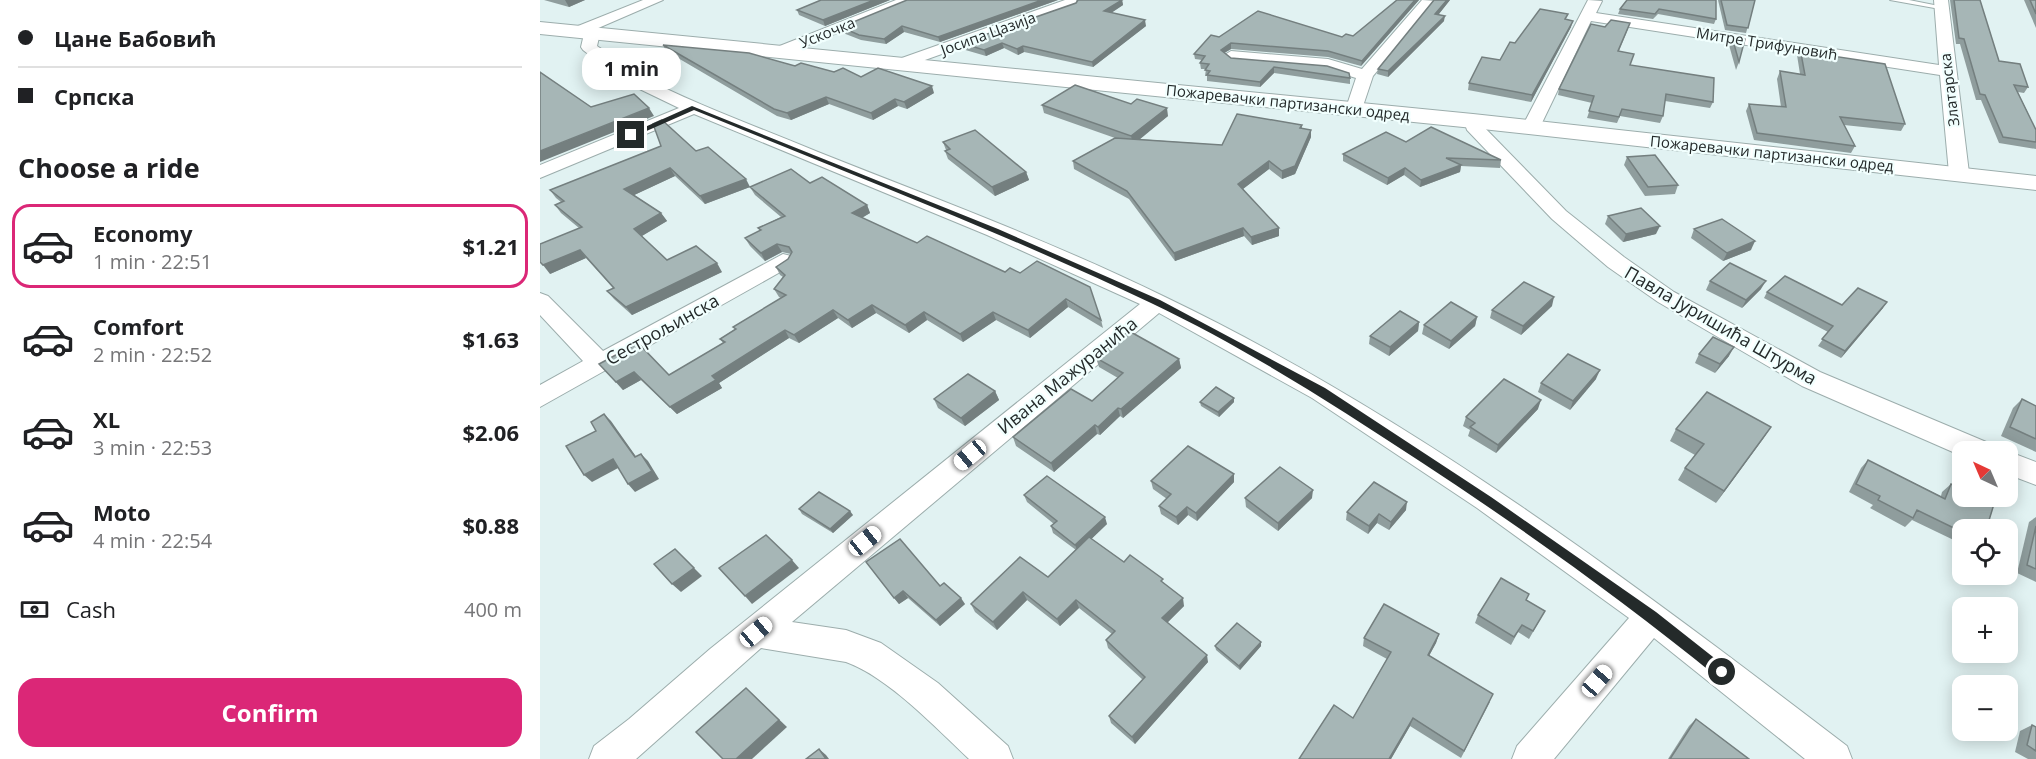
<!DOCTYPE html>
<meta charset="utf-8">
<style>
body{margin:0;font-family:"Open Sans",sans-serif;background:#f2f2f2;color:#202124;height:100vh;display:flex;flex-direction:column;font-size:22px;white-space:nowrap}
*{box-sizing:border-box;margin:0}
p{font-size:20px;color:#757577}
.icon{flex:none;width:33px;height:33px;fill:none;stroke:currentColor;stroke-width:2;stroke-linecap:round;stroke-linejoin:round}
.map{position:relative;flex:1;overflow:hidden}
.side{display:flex;flex-direction:column;background:#fff;width:540px}
.side>*{flex:none}
.banner{display:grid;align-content:center;height:132px;padding:0 18px;background:#fff}
.needle{width:39px;rotate:316deg}
.buttons{position:absolute;left:1412px;top:441px;display:grid;gap:12px}
.buttons a{display:grid;place-items:center;width:66px;height:66px;border-radius:12px;background:#fff;box-shadow:0 3px 15px #0003;font-size:30px}
.end{position:absolute;width:27px;height:27px;margin:-14px;border:8px solid #242a2a;background:#fff;box-shadow:0 0 0 3px #fff}
.from{border-radius:50%}
.bubble{position:absolute;height:42px;border-radius:18px;background:#fff;box-shadow:0 3px 15px #0003;font-size:20px;font-weight:700;line-height:42px;text-align:center}
.car{position:absolute;width:18px;height:36px;margin:-18px -9px;border-radius:8px;box-shadow:0 0 4px 2px #0007;background:linear-gradient(#fff 24%,#345 0 40%,#fff 0 76%,#345 0 86%,#fff 0)}
.banner b{display:flex;align-items:center;gap:21px;height:57px;font-size:22px}
.banner b+b{border-top:2px solid #e0e0e0}
.banner i{width:15px;height:15px;background:#202124}
ul{padding:0;list-style:none}
li{display:flex;align-items:center;gap:18px;height:84px;margin:0 12px 9px;padding:0 6px;border:3px solid transparent;border-radius:18px}
li div{flex:1}
li b{display:block;font-size:22px}
li em{font-style:normal;font-weight:700}
li.active{border-color:#db2777}
li>.icon{width:54px;height:54px;stroke-width:1.5}
h2{padding:0 18px;font-size:27px;line-height:72px}
.pay{display:flex;align-items:center;gap:15px;height:66px;padding:0 18px;font-size:22px}
.pay p{margin-inline-start:auto}
.cta{display:flex;gap:12px;margin-top:auto;padding:12px 18px}
.cta a{flex:1;height:69px;border-radius:18px;background:#db2777;color:#fff;font-size:24px;font-weight:700;line-height:69px;text-align:center}
main{display:flex;flex:1;min-height:0}
.map>svg:first-child{display:block}
.lines{fill:none;stroke-linecap:round;stroke-linejoin:round}
.service-casing{stroke:#9cadac;stroke-width:2}
.minor-casing{stroke:#9cadac;stroke-width:2}
.tertiary-casing{stroke:#9cadac;stroke-width:2}
.service{fill:#fff;fill-rule:evenodd}
.minor{fill:#fff;fill-rule:evenodd}
.tertiary{fill:#fff;fill-rule:evenodd}
.wall{fill:#8f9d9d}
.shaded-wall{fill:#747f7f}
.building{fill:#a6b6b6;stroke:#747f7f;stroke-width:1.5}
.route{fill:#242a2a}
.labels{text-anchor:middle;dominant-baseline:central;stroke-width:4.5;stroke-linejoin:round;paint-order:stroke}
.far-street-label{font-size:15px;fill:#242a2a;stroke:#f1fffe}
.street-label{font-size:18px;fill:#242a2a;stroke:#f1fffe}
</style>
<main>
<section class="side">
<div class="banner">
<b><i class="from"></i>Цане Бабовић</b>
<b><i></i>Српска</b>
</div>
<h2>Choose a ride</h2>
<ul>
<li class="active"><svg class="icon" aria-label="car" viewBox="0 0 24 24"><path d="M5 17H2v-5l4-1 3-4h7l3 4 3 1v5h-3M9 17h6M6 11h13"/><circle cx="7" cy="17" r="2"/><circle cx="17" cy="17" r="2"/></svg><div><b>Economy</b><p>1 min · 22:51</p></div><em>$1.21</em></li>
<li><svg class="icon" aria-label="car" viewBox="0 0 24 24"><path d="M5 17H2v-5l4-1 3-4h7l3 4 3 1v5h-3M9 17h6M6 11h13"/><circle cx="7" cy="17" r="2"/><circle cx="17" cy="17" r="2"/></svg><div><b>Comfort</b><p>2 min · 22:52</p></div><em>$1.63</em></li>
<li><svg class="icon" aria-label="car" viewBox="0 0 24 24"><path d="M5 17H2v-5l4-1 3-4h7l3 4 3 1v5h-3M9 17h6M6 11h13"/><circle cx="7" cy="17" r="2"/><circle cx="17" cy="17" r="2"/></svg><div><b>XL</b><p>3 min · 22:53</p></div><em>$2.06</em></li>
<li><svg class="icon" aria-label="car" viewBox="0 0 24 24"><path d="M5 17H2v-5l4-1 3-4h7l3 4 3 1v5h-3M9 17h6M6 11h13"/><circle cx="7" cy="17" r="2"/><circle cx="17" cy="17" r="2"/></svg><div><b>Moto</b><p>4 min · 22:54</p></div><em>$0.88</em></li>
</ul>
<div class="pay"><svg class="icon" aria-label="cash" viewBox="0 0 24 24"><path d="M3 7h18v10H3z"/><circle cx="12" cy="12" r="2"/></svg>Cash<p>400 m</p></div>
<div class="cta"><a>Confirm</a></div>
</section>
<div class="map">
<svg width="1496" height="759" viewBox="0 0 1496 759">
<rect width="100%" height="100%" fill="#e1f2f2"/>
<g class="lines">
<g class="service-casing">
<path id="service" d="M1350 0H1369L1404 7 1400 9Z"/>
</g>
<g class="minor-casing">
<g id="minor">
<path d="M103 0H123L56 29 60 33 57 46C71 55 84 67 98 75 156 105 218 127 278 152 394 198 513 242 625 297 871 415 1091 581 1307 746L1312 759H1265L1114 638 1014 759H972L977 746 1089 618 937 508 772 398 619 313 252 622 306 630 341 643 398 683 468 746 473 759H429C396 728 348 677 306 662L221 648 96 759H49L54 746 89 719 170 649 600 304 447 235 154 114 0 178V165L139 108 83 81 43 50 41 47 44 34 38 36 30 31 33 28Z"/>
<path d="M356 0H376L244 55 238 57 230 52 232 49Z"/>
<path d="M525 0H536L538 3 536 6 371 65H359L357 62 359 59Z"/>
<path d="M882 0 896 1 833 76 821 112 815 113 806 108 816 78 787 69 691 61 683 56 691 51 788 59 822 69Z"/>
<path d="M1048 0 1062 1 1056 13 1399 65 1394 0H1408L1429 173 1419 179 1409 173 1400 75 1051 21 1000 127 991 132 985 131 982 127Z"/>
<path d="M933 116 939 117 942 125 1026 211 1084 257 1134 292 1280 372 1451 444 1455 452H1422V456L1262 386 1118 302 1068 267 1012 219 927 130 924 121Z"/>
<path d="M243 254 251 256 254 261 251 266 0 407V385L43 361 0 315V293L8 296 63 351Z"/>
<path d="M1467 451 1496 462V485L1467 474Z"/>
</g>
</g>
<g class="tertiary-casing">
<path id="tertiary" d="M0 22 933 114 1496 176V190L933 128 0 34Z"/>
</g>
<use href="#service" class="service"/>
<use href="#minor" class="minor"/>
<use href="#tertiary" class="tertiary"/>
</g>
<g class="wall">
<path d="M4 0H45L29 7Z"/>
<path d="M281 0H350L285 26 259 15 257 10Z"/>
<path d="M518 0 400 42 364 32 346 44 321 40 303 33 301 27Z"/>
<path d="M582 0 583 5 571 13 606 26 553 67 484 52 478 55 464 48 446 56 422 49 421 43 536 3Z"/>
<path d="M857 0H879L821 66 788 57 691 49 684 53 691 58 810 78V84L734 73 720 87 667 81V76H665L666 69H661L660 63 662 60 655 59 654 54 679 37H802L813 36Z"/>
<path d="M894 0H910L898 15 904 21 848 77 837 74 838 69Z"/>
<path d="M1087 0 1176 19 1174 24 1118 14 1113 19 1078 14 1080 9Z"/>
<path d="M1178 0H1215L1206 33 1185 30Z"/>
<path d="M1410 0H1440L1459 61 1488 87 1484 93 1478 92 1496 130V149L1459 143 1441 100H1436L1420 44H1416Z"/>
<path d="M1484 0H1496V28Z"/>
<path d="M1027 19 1031 27 991 102 928 90 929 83 960 60 975 43Z"/>
<path d="M1065 27 1088 29 1079 51 1090 65 1173 102 1170 108 1125 101 1123 116 1120 123 1080 116 1077 123 1047 118 1052 103 1018 95 1019 89Z"/>
<path d="M1192 37 1199 62 1196 70 1189 45Z"/>
<path d="M123 45 294 72 394 93 367 109 358 106 333 120 289 104 251 120 237 116 126 51Z"/>
<path d="M1260 48 1292 56 1365 124 1361 131 1304 125 1315 146 1311 153 1214 140 1206 111 1209 104 1241 107 1237 79 1240 71 1260 74 1257 55Z"/>
<path d="M502 105 628 116 599 139 682 145 762 125V129L771 130V137L755 174 742 179 729 169 703 189 739 236 712 245 704 236 635 261 589 199 534 169 533 161 575 138 504 113Z"/>
<path d="M403 142 486 172 489 180 455 196 408 159 405 151 406 150Z"/>
<path d="M866 142 961 160 960 168 921 166 920 172 880 187 864 175 847 185 803 161V154Z"/>
<path d="M121 146 156 151 210 187 165 204 135 176 94 195 121 213 127 221 102 236 127 260 182 272 92 315 74 299 67 291 73 288 46 258 10 274 39 228 21 213 15 205 21 202 16 198 10 190Z"/>
<path d="M1087 157 1138 185 1135 194 1105 196 1084 165Z"/>
<path d="M270 183 327 205 330 213 322 218 377 243 465 272 470 268 561 320 563 328 528 307 490 338 456 320 423 342 387 320 369 333 336 313 312 328 298 318 259 343 249 338 179 383 182 388 137 414 101 380 83 390 59 364 129 375 183 343 180 339 195 329 193 327 241 298 239 297 234 289 243 277 240 275 236 267 248 259 251 254 242 252 225 261 210 246 205 238 220 231 218 228 241 217 215 195 210 187Z"/>
<path d="M1068 216 1116 234 1083 242 1065 224Z"/>
<path d="M1154 229 1211 250 1183 261 1151 238Z"/>
<path d="M1170 281 1221 289 1202 308 1166 290Z"/>
<path d="M1227 292 1302 305 1343 308 1301 358 1278 346 1288 332 1224 298Z"/>
<path d="M1012 306 981 335 950 318 952 310Z"/>
<path d="M937 317 935 326 909 349 882 334 884 325Z"/>
<path d="M879 322 878 331 849 356 829 344 830 336Z"/>
<path d="M1159 354 1189 356 1175 373 1155 363Z"/>
<path d="M556 358 639 359 641 368 583 418 580 416 560 435 557 434 514 472 476 446 473 437 552 401 578 378 559 367Z"/>
<path d="M1056 379 1030 410 998 392 1001 383Z"/>
<path d="M455 391 459 400 425 426 398 408 394 399Z"/>
<path d="M694 398V402L679 417 661 406 660 402Z"/>
<path d="M1482 399 1496 406V452L1461 436 1473 408Z"/>
<path d="M998 409 956 453 928 436 930 430 923 426 926 417Z"/>
<path d="M1231 427 1176 503 1138 480 1145 468 1155 455 1130 441 1136 429Z"/>
<path d="M1328 460 1401 496 1402 492 1411 484 1422 530V544L1372 520 1365 527 1330 508 1333 505 1309 492 1321 468Z"/>
<path d="M694 474V482L657 521 648 515 638 525 621 514 619 506 627 499 613 489 611 481Z"/>
<path d="M484 495 567 524 551 539 584 562 624 583 644 606 627 623 668 662 595 744 571 723 569 716 603 680 568 648 566 640 572 634 539 608 520 626 487 600 457 630 435 612 431 604 508 577 536 550 513 533 511 526 514 524 487 502Z"/>
<path d="M705 498H772L738 531 706 507Z"/>
<path d="M259 509 313 515 293 533 262 514Z"/>
<path d="M866 510 849 530 837 523 828 534 806 520 807 512Z"/>
<path d="M1496 517V582L1477 573 1489 522Z"/>
<path d="M326 562 425 604 400 626 368 598 359 604Z"/>
<path d="M989 594 986 600 1005 611 989 639 978 632 971 645 935 623 938 615Z"/>
<path d="M899 634 896 643 889 656 950 702 921 758 870 726 851 759H759L813 718 847 659 823 646 824 638Z"/>
<path d="M721 642V646L700 670 676 650 675 646Z"/>
<path d="M1156 719 1209 759H1128L1149 726Z"/>
<path d="M1492 725 1496 727V759H1488L1475 752 1480 731Z"/>
</g>
<g class="shaded-wall">
<path d="M25 0H45L29 7Z"/>
<path d="M334 0H350L285 26 283 20Z"/>
<path d="M502 0H518L400 42 398 37Z"/>
<path d="M582 0 583 5 565 17 564 11Z"/>
<path d="M875 0H879L821 66 822 61Z"/>
<path d="M907 0H910L895 19V14Z"/>
<path d="M905 16 904 21 848 77V71Z"/>
<path d="M605 20 606 26 553 67 552 62Z"/>
<path d="M1033 21 1031 27 991 102 992 95Z"/>
<path d="M362 26 364 32 346 44 344 39Z"/>
<path d="M462 43 464 48 446 56 444 50Z"/>
<path d="M691 43V49L681 55V50Z"/>
<path d="M483 46 484 52 478 55 477 49Z"/>
<path d="M734 67V73L720 87V82Z"/>
<path d="M392 86 394 93 367 109 364 102Z"/>
<path d="M286 97 289 104 251 120 247 113Z"/>
<path d="M355 99 358 106 333 120 331 113Z"/>
<path d="M109 108 114 116 0 162V151Z"/>
<path d="M627 108 628 116 593 145 591 136Z"/>
<path d="M771 130V137L755 174 742 179V171Z"/>
<path d="M729 161V169L699 192 698 184Z"/>
<path d="M921 165 920 172 880 187 881 180Z"/>
<path d="M130 168 135 176 90 197 84 189Z"/>
<path d="M865 168 864 175 847 185 848 178Z"/>
<path d="M486 172 489 180 455 196 452 187Z"/>
<path d="M206 179 210 187 165 204 160 196Z"/>
<path d="M327 205 330 213 316 221 312 213Z"/>
<path d="M121 213 127 221 100 237 94 229Z"/>
<path d="M1120 226 1116 234 1083 242 1086 234Z"/>
<path d="M703 228 704 236 635 261 634 253Z"/>
<path d="M739 228V236L712 245 711 237Z"/>
<path d="M1215 241 1211 250 1183 261 1187 253Z"/>
<path d="M237 244 242 252 225 261 221 253Z"/>
<path d="M40 250 46 258 10 274 3 265Z"/>
<path d="M177 263 182 272 92 315 86 307Z"/>
<path d="M1226 281 1221 289 1202 308 1206 300Z"/>
<path d="M1014 297 1012 306 981 335 983 326Z"/>
<path d="M526 299 528 307 490 338 488 330Z"/>
<path d="M1347 302 1343 308 1301 358 1305 351Z"/>
<path d="M332 305 336 313 312 328 308 320Z"/>
<path d="M293 310 298 318 259 343 254 335Z"/>
<path d="M384 312 387 320 369 333 365 325Z"/>
<path d="M453 312 456 320 423 342 420 334Z"/>
<path d="M937 317 935 326 909 349 911 341Z"/>
<path d="M879 322 878 331 849 356 850 347Z"/>
<path d="M245 330 249 338 179 383 182 388 137 414 130 407 172 376Z"/>
<path d="M1194 347 1189 356 1175 373 1180 364Z"/>
<path d="M639 359 641 368 583 418 581 409Z"/>
<path d="M1060 370 1056 379 1030 410 1033 401Z"/>
<path d="M94 372 101 380 83 390 76 382Z"/>
<path d="M455 391 459 400 425 426 421 418Z"/>
<path d="M694 398V402L679 417 678 412Z"/>
<path d="M1001 400 998 409 956 453 958 445Z"/>
<path d="M578 408 580 416 560 435 558 427Z"/>
<path d="M64 414 71 421 102 465 95 457Z"/>
<path d="M555 425 557 434 514 472 511 463Z"/>
<path d="M1231 427 1223 439 1176 503 1184 491Z"/>
<path d="M101 454 108 461 119 479 95 492 88 484Z"/>
<path d="M73 459 80 467 52 482 44 475Z"/>
<path d="M694 474V482L657 521 656 513Z"/>
<path d="M773 490 772 498 738 531V523Z"/>
<path d="M867 502 866 510 849 530 851 522Z"/>
<path d="M647 507 648 515 638 525 636 517Z"/>
<path d="M310 511 313 515 293 533 290 529Z"/>
<path d="M839 514 837 523 828 534 829 526Z"/>
<path d="M565 517 567 524 538 552 535 545Z"/>
<path d="M135 549 162 576 141 592 132 584Z"/>
<path d="M252 560 259 568 212 604 205 596Z"/>
<path d="M363 591 368 598 359 604 354 598Z"/>
<path d="M483 592 487 600 457 630 453 622Z"/>
<path d="M421 598 425 604 400 626 396 620Z"/>
<path d="M643 598 644 606 624 626 622 618Z"/>
<path d="M536 600 539 608 520 626 517 619Z"/>
<path d="M899 634 896 643 885 663 888 655Z"/>
<path d="M721 642V646L700 670 699 666Z"/>
<path d="M667 655 668 662 595 744 592 737Z"/>
<path d="M206 688 247 727 212 759H196Z"/>
<path d="M873 718 870 726 851 759H849Z"/>
<path d="M279 749 286 755 289 759H286Z"/>
</g>
<g class="building">
<path d="M281 0H334L283 20 257 10Z"/>
<path d="M367 0H502L398 37 362 26 344 39 319 35 301 27Z"/>
<path d="M538 0H582L564 11 605 20 552 62 483 46 477 49 462 43 444 50 421 43 536 3Z"/>
<path d="M857 0H875L822 61 788 51 691 43 681 50 691 58 787 66 809 73 810 78 734 67 720 82 667 75 670 71 665 70 669 64 660 63 665 56 654 54 671 35 679 37 718 11 802 37 806 34 813 36Z"/>
<path d="M894 0H907L895 14 905 16 848 71 838 69Z"/>
<path d="M1087 0H1176V19L1119 9 1115 14 1080 9Z"/>
<path d="M1181 0H1215L1208 28 1187 25Z"/>
<path d="M1414 0H1440L1459 61 1480 64 1488 87 1474 85 1496 130V142L1463 137 1445 95 1440 94 1424 39 1419 38Z"/>
<path d="M1490 0H1496V14Z"/>
<path d="M1000 9 1028 14 1025 19 1033 21 992 95 929 83 942 57 960 60 970 42 975 43Z"/>
<path d="M1071 20 1090 23 1078 51 1094 54 1090 65 1174 78 1173 102 1126 94 1123 116 1082 109 1079 117 1049 111 1054 96 1019 89 1051 24 1065 27Z"/>
<path d="M1192 37 1205 39 1199 62Z"/>
<path d="M123 45 209 53 255 66 261 63 294 72 303 68 321 77 338 68 392 86 364 102 355 99 331 113 286 97 247 113 234 109Z"/>
<path d="M1260 48 1293 53 1292 56 1345 64 1365 124 1300 117 1315 146 1217 133 1209 104 1246 107 1240 71 1265 75Z"/>
<path d="M0 72 51 107 94 94 109 108 0 151Z"/>
<path d="M535 85 591 104 597 99 627 108 591 136 502 105Z"/>
<path d="M697 114 762 125 760 128 771 130 755 166 742 171 729 161 698 184 739 228 711 237 703 228 634 253 587 191 533 161 575 138 682 145Z"/>
<path d="M122 120 156 151 168 147 206 179 160 196 130 168 84 189 121 213 94 229 127 260 156 246 177 263 86 307 67 291 74 288 40 250 3 265 0 262V244L42 227 15 205 24 201 10 190 121 146 113 124Z"/>
<path d="M891 127 961 160 906 158 921 165 881 180 865 168 848 178 803 154 846 132 866 142Z"/>
<path d="M435 130 486 172 452 187 405 151 410 149 403 142Z"/>
<path d="M1115 155 1138 185 1108 187 1087 157Z"/>
<path d="M251 169 270 183 282 177 327 205 312 213 377 243 387 236 465 272 470 268 480 273 497 261 550 287 561 320 526 299 488 330 453 312 420 334 384 312 365 325 332 305 308 320 293 310 254 335 245 330 172 376 176 380 130 407 94 372 76 382 59 364 98 343 129 375 185 342 180 339 196 329 193 327 246 295 234 289 245 275 236 267 248 259 252 252 249 247 237 244 221 253 205 238 221 230 218 228 245 216 210 187Z"/>
<path d="M1101 208 1120 226 1086 234 1068 216Z"/>
<path d="M1182 219 1215 241 1187 253 1154 229Z"/>
<path d="M1190 263 1226 281 1206 300 1170 281Z"/>
<path d="M1245 276 1302 305 1318 288 1347 302 1305 351 1282 339 1293 326 1227 292Z"/>
<path d="M984 282 1014 297 983 326 952 310Z"/>
<path d="M911 302 937 317 911 341 884 325Z"/>
<path d="M860 311 879 322 850 347 830 336Z"/>
<path d="M589 331 639 359 581 409 578 408 558 427 555 425 511 463 473 437 531 389 552 401 583 373 556 358Z"/>
<path d="M1173 337 1194 347 1180 364 1159 354Z"/>
<path d="M1028 354 1060 370 1033 401 1001 383Z"/>
<path d="M428 374 455 391 421 418 394 399Z"/>
<path d="M964 379 1001 400 958 445 930 427 935 423 926 417Z"/>
<path d="M676 387 694 398 678 412 660 402Z"/>
<path d="M1167 392 1231 427 1184 491 1145 468 1164 444 1136 429Z"/>
<path d="M1482 399 1496 406V439L1470 427Z"/>
<path d="M64 414 95 457 101 454 112 471 88 484 73 459 44 475 26 446 56 431 51 422Z"/>
<path d="M648 446 694 474 656 513 647 507 636 517 619 506 631 494 611 481Z"/>
<path d="M1328 460 1405 499 1411 484 1422 489V496H1437L1454 504 1446 530H1422V532L1377 510 1373 518 1338 500 1340 496 1316 484Z"/>
<path d="M740 467 773 490 738 523 705 498Z"/>
<path d="M507 476 565 517 535 545 511 526 517 521 484 495Z"/>
<path d="M834 482 867 502 851 522 839 514 829 526 807 512Z"/>
<path d="M279 492 310 511 290 529 259 509Z"/>
<path d="M1496 526V569L1487 565Z"/>
<path d="M226 535 252 560 205 596 179 568Z"/>
<path d="M549 537 584 562 590 555 623 579 621 581 643 598 622 618 667 655 592 737 569 716 605 677 566 640 575 631 536 600 517 619 483 592 453 622 431 604 480 557 508 577Z"/>
<path d="M360 539 400 586 404 583 421 598 396 620 363 591 354 598 326 562Z"/>
<path d="M135 549 154 568 132 584 114 564Z"/>
<path d="M961 578 989 594 986 600 1005 611 993 631 982 625 974 637 938 615Z"/>
<path d="M844 604 899 634 888 655 953 694 924 751 873 718 849 759H759L794 705 813 718 851 652 824 638Z"/>
<path d="M697 623 721 642 699 666 675 646Z"/>
<path d="M206 688 239 720 196 759H183L156 732Z"/>
<path d="M1156 719 1209 759H1130Z"/>
<path d="M1492 725 1496 727V751L1487 745Z"/>
<path d="M279 749 286 759H266Z"/>
</g>
<path class="route" d="M152 106 458 229 620 300 785 388 951 497 1116 612 1187 668V677H1177C1083 600 983 529 881 462 794 405 706 348 611 303 462 232 307 173 154 110L93 137 87 135Z"/>
<g class="labels">
<g class="far-street-label">
<text transform="translate(287 32) rotate(-22)">Ускочка</text>
<text transform="translate(448 33) rotate(-20)">Јосипа Цазија</text>
<text transform="translate(1227 43) rotate(9)">Митре Трифуновић</text>
<text transform="translate(1409 90) rotate(-97)">Златарска</text>
<text transform="translate(748 102) rotate(6)">Пожаревачки партизански одред</text>
<text transform="translate(1232 153) rotate(6)">Пожаревачки партизански одред</text>
</g>
<g class="street-label">
<text transform="translate(1181 325) rotate(30)">Павла Јуришића Штурма</text>
<text transform="translate(122 329) rotate(-29)">Сестрољинска</text>
<text transform="translate(527 375) rotate(-39)">Ивана Мажуранића</text>
</g>
</g>
</svg>
<div class="buttons">
<a><svg class="needle" viewBox="-14 -14 28 28"><path d="M0-13l5 13h-10z" fill="#e53935"/><path d="M0 13l5-13h-10z" fill="#757577"/></svg></a>
<a><svg class="icon" aria-label="locate" viewBox="0 0 24 24"><circle cx="12" cy="12" r="6"/><path d="M12 2v4M12 18v4M2 12h4M18 12h4"/></svg></a>
<a>+</a>
<a>−</a>
</div>
<i class="end from" style="left:1182px;top:672px"></i>
<i class="end" style="left:91px;top:135px"></i>
<div class="bubble" style="left:42px;top:48px;width:99px">1 min</div>
<i class="car" style="left:430px;top:455px;rotate:230deg"></i>
<i class="car" style="left:325px;top:541px;rotate:51deg"></i>
<i class="car" style="left:216px;top:632px;rotate:50deg"></i>
<i class="car" style="left:1057px;top:681px;rotate:41deg"></i>
</div>
</main>
